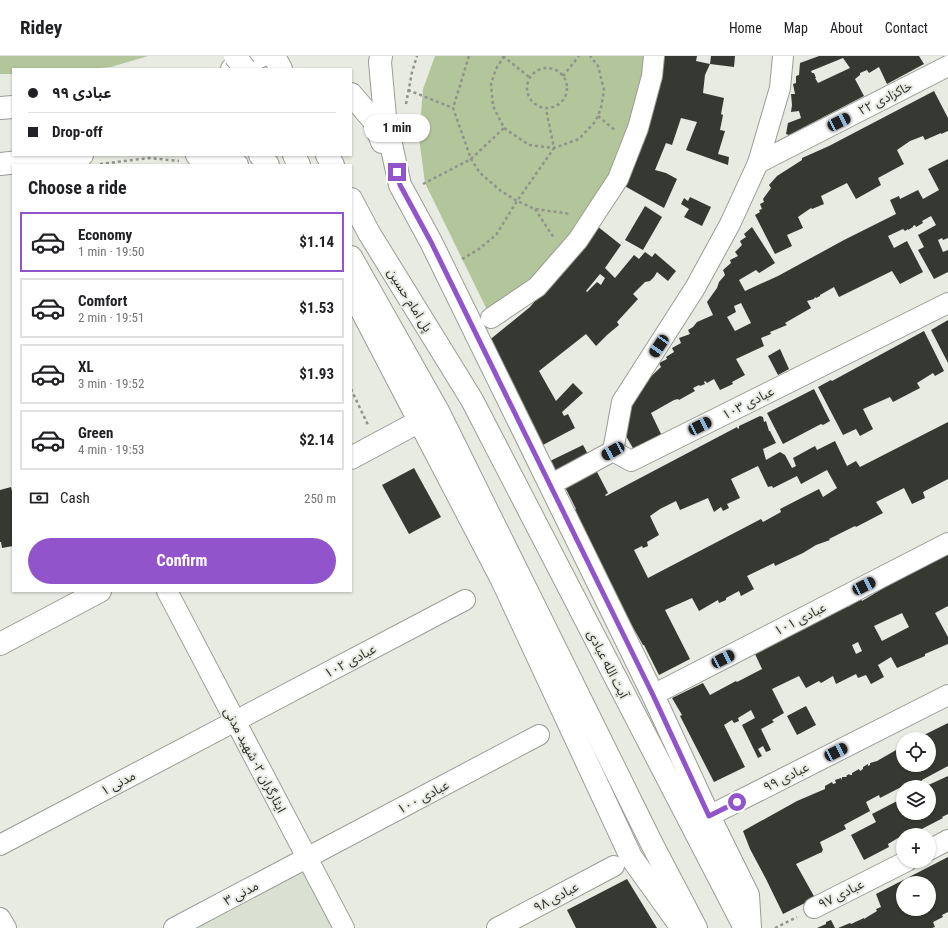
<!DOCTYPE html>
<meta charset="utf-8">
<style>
body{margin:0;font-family:"Roboto Condensed","Noto Sans Arabic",sans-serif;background:#f6f6f6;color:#202124;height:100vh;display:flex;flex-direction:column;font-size:15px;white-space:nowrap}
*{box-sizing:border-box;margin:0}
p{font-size:13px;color:#757577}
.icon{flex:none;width:22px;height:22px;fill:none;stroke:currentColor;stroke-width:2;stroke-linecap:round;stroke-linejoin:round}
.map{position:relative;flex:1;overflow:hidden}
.panel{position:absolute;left:12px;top:108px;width:340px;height:428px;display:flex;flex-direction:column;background:#fff;border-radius:0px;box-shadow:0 1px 3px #0004}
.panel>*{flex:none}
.banner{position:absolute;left:12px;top:12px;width:340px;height:88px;border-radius:0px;box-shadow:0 1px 3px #0004;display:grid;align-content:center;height:88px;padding:0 16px;background:#fff}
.fabs{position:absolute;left:896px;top:676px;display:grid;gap:8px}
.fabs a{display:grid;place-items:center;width:40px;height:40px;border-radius:50%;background:#fff;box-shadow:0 1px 3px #0004;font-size:20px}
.end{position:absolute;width:18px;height:18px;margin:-9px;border:5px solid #9254cb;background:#fff;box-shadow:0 0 0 2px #fff}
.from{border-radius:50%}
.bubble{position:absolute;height:28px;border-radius:14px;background:#fff;box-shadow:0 1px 3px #0004;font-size:13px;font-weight:700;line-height:28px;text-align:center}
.car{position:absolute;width:12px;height:24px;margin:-12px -6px;border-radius:5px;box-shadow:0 0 3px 1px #0007;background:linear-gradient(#222 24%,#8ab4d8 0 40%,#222 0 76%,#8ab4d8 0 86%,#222 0)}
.banner b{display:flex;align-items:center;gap:14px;height:38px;font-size:15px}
.banner b+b{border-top:1px solid #e0e0e0}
.banner i{width:10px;height:10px;background:#202124}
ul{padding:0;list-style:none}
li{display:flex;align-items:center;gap:12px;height:60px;margin:0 8px 6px;padding:0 8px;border:2px solid #e0e0e0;border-radius:0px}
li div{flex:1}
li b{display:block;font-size:15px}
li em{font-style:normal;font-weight:700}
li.current{border-color:#9254cb}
li>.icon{width:36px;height:36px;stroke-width:1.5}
h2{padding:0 16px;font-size:18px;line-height:48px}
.pay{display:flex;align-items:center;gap:10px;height:44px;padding:0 16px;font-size:15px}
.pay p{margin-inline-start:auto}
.action{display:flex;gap:8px;margin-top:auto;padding:8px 16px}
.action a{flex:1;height:46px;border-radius:24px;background:#9254cb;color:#fff;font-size:16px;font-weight:700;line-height:46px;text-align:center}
header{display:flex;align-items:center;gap:24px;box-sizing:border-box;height:56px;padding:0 20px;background:#fff;border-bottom:1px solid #e0e0e0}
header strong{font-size:19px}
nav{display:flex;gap:22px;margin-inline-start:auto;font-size:14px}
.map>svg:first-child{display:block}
.built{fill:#dbe1d2}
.green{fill:#b3c59a}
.building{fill:#363932;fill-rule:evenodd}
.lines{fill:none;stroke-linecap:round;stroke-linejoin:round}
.minor-casing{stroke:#999d95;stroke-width:22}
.tertiary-casing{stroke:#999d95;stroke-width:24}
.secondary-casing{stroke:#999d95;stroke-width:24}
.primary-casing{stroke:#999d95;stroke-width:24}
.path{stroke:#90938d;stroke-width:2.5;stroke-dasharray:3 3;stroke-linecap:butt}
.minor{stroke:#fff;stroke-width:20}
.tertiary{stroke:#fff;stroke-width:22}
.secondary{stroke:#fff;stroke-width:22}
.primary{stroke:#fff;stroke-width:22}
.primary-bridge-casing{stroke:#999d95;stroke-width:24;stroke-linecap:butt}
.primary-bridge{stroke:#fff;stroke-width:22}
.route{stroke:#9254cb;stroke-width:5}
.labels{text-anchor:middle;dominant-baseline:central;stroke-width:4;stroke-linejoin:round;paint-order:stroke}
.street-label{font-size:13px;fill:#2e2f2c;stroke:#e7ebe2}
</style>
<header>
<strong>Ridey</strong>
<nav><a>Home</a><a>Map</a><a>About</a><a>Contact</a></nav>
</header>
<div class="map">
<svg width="948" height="872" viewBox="0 0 948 872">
<rect width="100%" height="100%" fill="#e7ebe2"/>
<path class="built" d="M304 814 335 872H190Z"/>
<g class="green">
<path d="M0 0H148L111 11 88 13H13V18H0Z"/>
<path d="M435 0H666L630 124 585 189 491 262 425 127 419 82 423 33Z"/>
</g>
<g class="building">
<path d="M659 0H697L696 5 710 8 705 19 703 37 724 42 721 58 723 59 720 74 725 75 718 98 729 101 728 109 686 94 697 66 681 62 672 89 666 87 655 114 666 117 677 123 664 152 621 128Z"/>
<path d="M711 0H735L734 11 710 8Z"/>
<path d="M819 0H919L924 8 887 28 879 11 869 17 867 14 860 17V19L855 23 864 40 789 79 786 78 788 67 801 62 799 55 791 56 792 49 791 38H795L793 28 796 27V20L799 19 800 7ZM843 2 850 12 818 27 815 22H816L814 17H812L811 15Z"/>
<path d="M934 35 948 62V75L941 78V77L925 84 923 80 910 85 897 94 904 108 878 122 881 129 856 143 847 127 821 140 824 148 812 153 811 152 798 161 803 172 787 179 792 190 775 198 755 159 760 156 759 154 762 153 760 148 764 146 763 143 771 132 769 129 777 120 802 104V102L829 90Z"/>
<path d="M948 103V182L943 184 942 182 938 184 943 196 948 194V216L934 223 918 194 924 191 918 179 936 169 931 160 922 165 923 167 916 171 915 169 913 170V171L908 174V173L905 175 903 173 888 180 894 192 907 185 923 216 900 228 892 215 839 241 834 231 820 239V240L816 242 815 241 814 243 807 245 811 252 785 267 787 269 770 276 771 278 761 282 764 290 736 303 745 319 732 326 733 328 720 334 714 323 707 327 705 325 704 326 705 328 700 330 699 329 693 332 695 335 679 344 678 343 674 344 651 357 662 380 634 394 622 373 627 354 644 327 661 311 659 307 667 303 666 301 674 296 672 292 681 287 679 282 690 278 688 274 693 271 697 266 713 259 707 246 717 232 719 226 725 219 723 214 731 207 730 204 738 200 735 196 742 189 740 185 746 181 744 178 752 171 775 207 759 217 756 214 739 224 745 235 778 220 844 184 896 158 890 144 899 140 900 143 918 134 923 143 939 134 928 113ZM741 247 751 267 735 275 727 261 736 256 734 250Z"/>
<path d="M690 141 711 151 702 170 684 161 689 153 681 148 684 142 688 145Z"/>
<path d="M645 150 662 161 643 194 625 184Z"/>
<path d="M597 170 621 189 605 212 615 222 634 199 639 203 645 196 652 201 655 197 676 215 668 225 657 216 654 221 650 225 645 226 633 238 638 243 617 266 619 269 607 279 596 290 586 278 539 315 556 345 573 327 583 337 562 356 564 360 568 358 575 372 541 390 487 286 530 251ZM600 218 605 222 601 229 597 226 587 236 586 235Z"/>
<path d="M948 264V307L931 274Z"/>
<path d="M924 275 944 315 935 320 933 317 917 327 920 332 893 346 890 341 863 353 873 373 860 380 856 373 843 379 818 331 831 324 832 325Z"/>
<path d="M780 293 789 313 778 319 768 300Z"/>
<path d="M814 333 830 365 823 369 821 368 783 388 767 357Z"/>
<path d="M760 360 763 361 764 366 766 365 769 375H770L776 387 763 393 766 404 780 396 785 399 792 412 796 410 793 402 815 390 817 394 835 385 847 410 856 405 860 411 948 366V423L923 436 925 442 912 448 904 432 876 446 883 457 856 471 855 470 829 483 830 484 816 489 803 497 775 510 774 507 747 520 754 533 741 540 739 535 726 542V544L719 547 718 544 699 555 692 542 665 554 690 603 659 619 644 589H643L619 547 606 517 584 475 574 454 576 453 564 429 596 414 608 437 605 439 606 440 737 371 738 373 739 372V370ZM758 410 768 431 772 430 773 432 797 420 801 428 827 414 837 432 823 441 819 433 780 453 781 456 763 466 761 463 648 522 634 494 642 490 643 492 648 490 647 486 659 479 650 460 660 453 676 445 680 454 708 442 714 456 721 451 723 455 729 452 727 448 740 442 731 423Z"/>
<path d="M583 389 590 402 557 420 550 405Z"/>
<path d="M414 412 441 461 409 478 382 429Z"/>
<path d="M11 431 13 440V490L2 492 1 486H0V434Z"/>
<path d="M948 498V550L935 557 948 581V588L925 598V600L897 612 891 601 878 609 884 621 871 628 866 619 858 622 856 618 836 628 833 620 821 627 819 625 806 632 799 620 772 633 784 657 772 664 774 666 761 673 771 694 766 696 763 690 758 693 762 700 758 702 742 669 755 662 751 654 738 662 739 665 734 667 732 664 724 669 745 711 714 726 680 660 682 659 672 642 703 627 710 639 736 625 737 626 762 613 755 598 821 564 820 563 847 549 848 551 861 543 862 545 887 530V528ZM902 557 909 571 882 585 874 570ZM858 586 862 595 856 598 852 589Z"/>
<path d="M806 650 816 669 797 679 787 660Z"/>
<path d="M948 667V710L922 724 921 728 915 731H908L907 728 880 742 879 739 866 746 870 755 844 769 846 773 820 786 823 794 822 795V796L796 808 815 842 783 858 766 823 750 793 743 775 797 745 825 733V730L832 726 833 728 836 727 835 724 841 722 842 724V721H847L846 720 849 718 850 719H852V717L859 713 860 715 863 713V711L868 708V710L870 709V707L877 705 903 690V709H929V683H916Z"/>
<path d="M948 720V758L942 761 943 762 916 776 914 774 903 779 888 788 889 791 864 804 851 779 876 766 872 758 903 742V757H929V731H924Z"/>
<path d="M948 801V856L942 859 943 861 933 866 935 871 932 872H838L850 867 851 868 864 862V863L877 855 876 853 881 851 876 838ZM903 827H929V853H903Z"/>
<path d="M627 823 657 872H576L567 854Z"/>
<path d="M831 864 835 872H817L826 868V866Z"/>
</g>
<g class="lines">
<g class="minor-casing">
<g id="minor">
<path d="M758 107 948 10"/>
<path d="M491 262 537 231 578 184 618 123 638 72 652 20 654 0"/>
<path d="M613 395 622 346 695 232 730 168 758 107 780 32 783 0"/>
<path d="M613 395 631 405 948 247"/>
<path d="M550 429 613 395"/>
<path d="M167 535 344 872"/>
<path d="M653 639 948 487"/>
<path d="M709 760 948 639"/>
<path d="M0 789 465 544"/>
<path d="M929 794 948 784"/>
<path d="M814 852 907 805"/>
<path d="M0 862 6 872"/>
<path d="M174 872 539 679"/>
<path d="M497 872 614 810"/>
</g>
</g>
<g class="tertiary-casing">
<g id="tertiary">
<path d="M351 402 420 365"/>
<path d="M0 588 100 535"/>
</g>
</g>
<g class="secondary-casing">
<g id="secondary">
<path d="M197 99 237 109"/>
<path d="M0 108 82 99"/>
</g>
</g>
<g class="primary-casing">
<g id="primary">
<path d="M274 0 281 13"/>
<path d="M381 0 380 6 385 61 400 129 431 186 653 639 709 760 748 839 750 872"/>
<path d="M232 13 261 0"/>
<path d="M351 38 374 65 382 86"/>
<path d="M0 52 13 51"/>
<path d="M260 99 268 109"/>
<path d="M294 99 299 109"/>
<path d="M327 99 333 109"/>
<path d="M351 143 369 177 472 344 745 872"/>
<path d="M351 201 439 357 653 790 696 872"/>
<path d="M351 234 502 524 631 801 677 865 683 872"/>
</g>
</g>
<g class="path">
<path d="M469 0 453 52 471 103 480 117 501 135 517 145 535 153 571 158"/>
<path d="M503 0 529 21"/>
<path d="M504 0 496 13 491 28 493 50 504 72 529 89 554 92 579 83 594 67 598 60 601 52 604 34 598 10 590 0"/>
<circle cx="547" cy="32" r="20"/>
<path d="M563 20 579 0"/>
<path d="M408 34 453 52"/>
<path d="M406 48 412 16 417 0"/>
<path d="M598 60 616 75"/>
<path d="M100 108 149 102 179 105"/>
<path d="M423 128 471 103 504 72"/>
<path d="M535 153 554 182"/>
<path d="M462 203 479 193 496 179 517 145 554 92 546 53"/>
<path d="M351 333 368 369"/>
<path d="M775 872 797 861"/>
</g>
<use href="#minor" class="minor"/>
<use href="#tertiary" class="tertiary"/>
<use href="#secondary" class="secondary"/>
<use href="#primary" class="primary"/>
<g class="primary-bridge-casing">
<path id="primary-bridge" d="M235 0 245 13"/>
</g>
<use href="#primary-bridge" class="primary-bridge"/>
</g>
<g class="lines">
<path class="route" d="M397 116 400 129 431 186 653 639 709 760 737 746"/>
</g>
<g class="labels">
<g class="street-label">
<text transform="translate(885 42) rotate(-27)">خاکزادی ۲۲</text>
<text transform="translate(410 244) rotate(58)">پل امام حسین</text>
<text transform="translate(748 347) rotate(-27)">عبادی ۱۰۳</text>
<text transform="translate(800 563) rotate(-27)">عبادی ۱۰۱</text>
<text transform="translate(350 605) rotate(-28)">عبادی ۱۰۲</text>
<text transform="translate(608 608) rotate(63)">آیت الله عبادی</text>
<text transform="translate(255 704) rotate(62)">ایثارگران ۲- شهید مدنی</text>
<text transform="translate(786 721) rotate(-27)">عبادی ۹۹</text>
<text transform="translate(118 727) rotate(-28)">مدنی ۱</text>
<text transform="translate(423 741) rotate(-28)">عبادی ۱۰۰</text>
<text transform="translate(241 837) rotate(-28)">مدنی ۳</text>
<text transform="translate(841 838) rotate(-27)">عبادی ۹۷</text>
<text transform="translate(556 841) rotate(-28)">عبادی ۹۸</text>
</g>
</g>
</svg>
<div class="fabs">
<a><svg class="icon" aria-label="locate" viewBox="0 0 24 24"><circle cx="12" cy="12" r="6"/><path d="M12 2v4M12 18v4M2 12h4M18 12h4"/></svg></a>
<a><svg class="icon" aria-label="layers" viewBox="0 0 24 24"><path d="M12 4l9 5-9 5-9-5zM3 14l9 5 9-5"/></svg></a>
<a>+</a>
<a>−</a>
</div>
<i class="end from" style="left:737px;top:746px"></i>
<i class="end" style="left:397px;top:116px"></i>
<div class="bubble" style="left:364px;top:58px;width:66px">1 min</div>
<i class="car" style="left:839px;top:66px;rotate:63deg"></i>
<i class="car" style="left:659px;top:290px;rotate:214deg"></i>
<i class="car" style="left:700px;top:370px;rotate:63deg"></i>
<i class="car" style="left:613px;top:395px;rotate:241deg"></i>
<i class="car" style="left:864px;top:530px;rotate:63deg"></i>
<i class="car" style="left:723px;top:603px;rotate:63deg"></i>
<i class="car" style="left:836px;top:696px;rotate:63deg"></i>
<div class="banner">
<b><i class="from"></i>عبادی ۹۹</b>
<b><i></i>Drop-off</b>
</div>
<section class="panel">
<h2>Choose a ride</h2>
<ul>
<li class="current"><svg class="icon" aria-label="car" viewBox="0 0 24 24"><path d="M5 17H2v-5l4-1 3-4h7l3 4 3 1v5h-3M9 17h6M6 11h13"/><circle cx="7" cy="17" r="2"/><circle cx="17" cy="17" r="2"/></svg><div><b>Economy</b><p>1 min · 19:50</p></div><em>$1.14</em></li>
<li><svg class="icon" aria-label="car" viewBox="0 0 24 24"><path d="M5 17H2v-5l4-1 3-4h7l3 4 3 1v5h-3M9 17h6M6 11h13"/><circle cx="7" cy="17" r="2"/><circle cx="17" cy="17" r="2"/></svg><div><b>Comfort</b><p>2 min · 19:51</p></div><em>$1.53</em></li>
<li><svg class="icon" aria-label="car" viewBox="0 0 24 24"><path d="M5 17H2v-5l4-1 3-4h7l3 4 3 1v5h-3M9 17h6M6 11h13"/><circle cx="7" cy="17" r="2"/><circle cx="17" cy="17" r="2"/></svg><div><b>XL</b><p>3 min · 19:52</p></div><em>$1.93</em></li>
<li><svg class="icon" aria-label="car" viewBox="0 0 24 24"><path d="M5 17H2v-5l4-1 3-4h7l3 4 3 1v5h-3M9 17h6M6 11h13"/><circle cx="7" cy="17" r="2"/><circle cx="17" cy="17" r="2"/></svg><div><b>Green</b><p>4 min · 19:53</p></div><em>$2.14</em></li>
</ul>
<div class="pay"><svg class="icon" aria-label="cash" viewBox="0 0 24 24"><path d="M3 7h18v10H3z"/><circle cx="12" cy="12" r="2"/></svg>Cash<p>250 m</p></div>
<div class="action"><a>Confirm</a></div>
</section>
</div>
